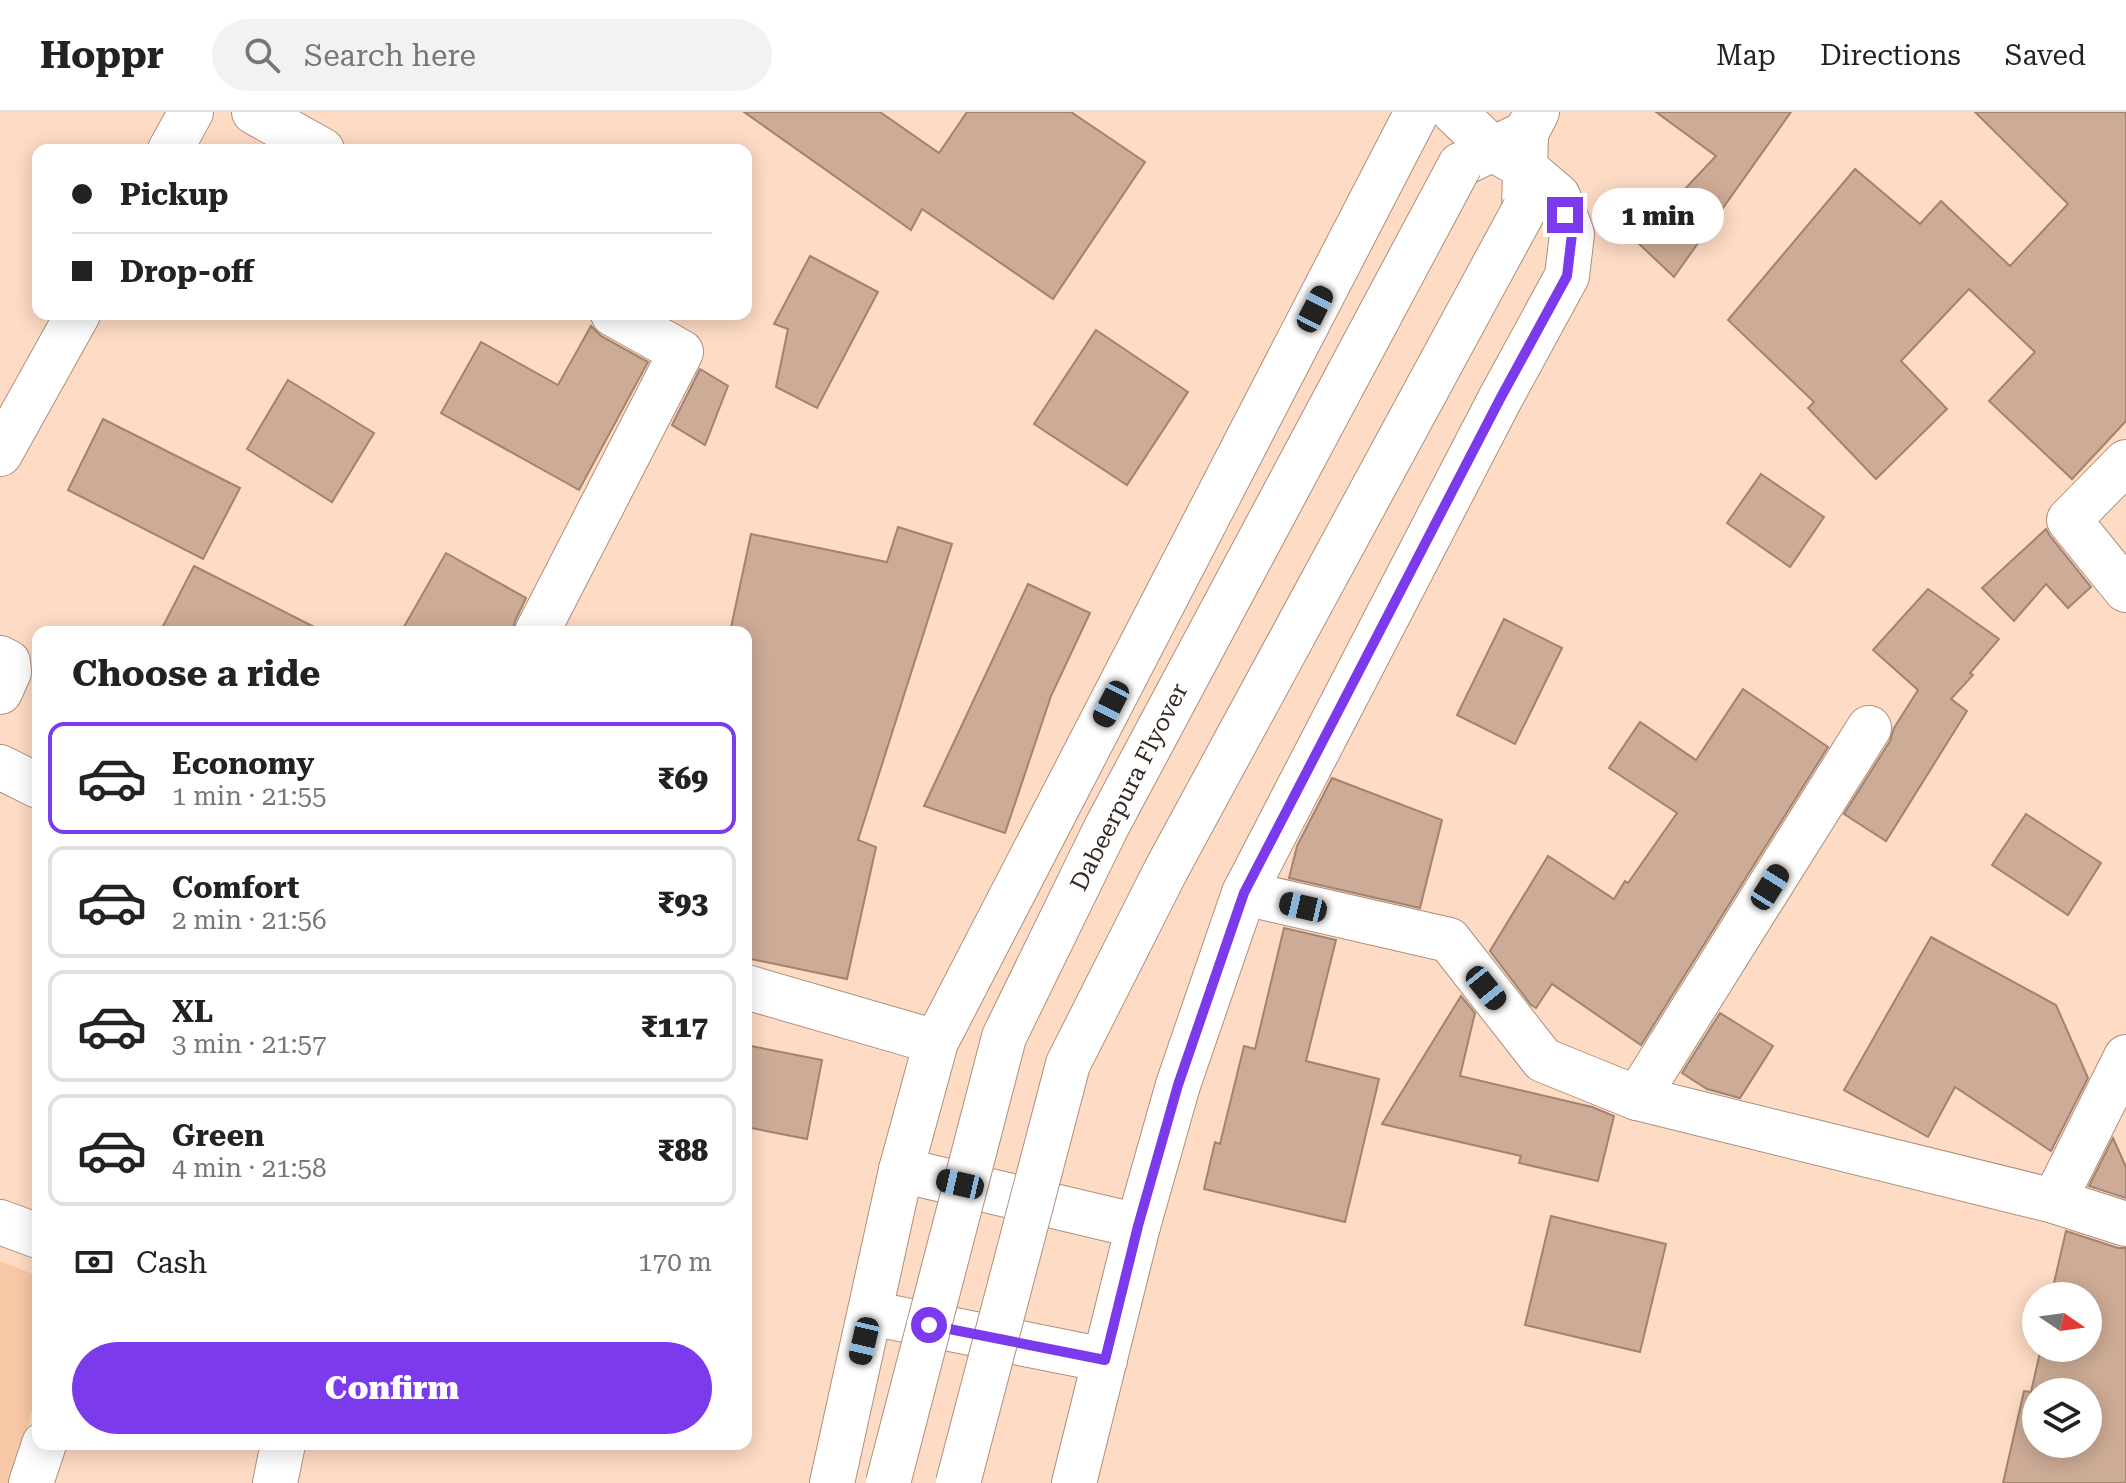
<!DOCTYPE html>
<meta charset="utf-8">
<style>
body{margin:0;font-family:"Roboto Serif",serif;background:#f2f2f2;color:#222;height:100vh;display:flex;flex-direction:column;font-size:30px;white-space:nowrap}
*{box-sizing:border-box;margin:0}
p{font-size:26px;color:#767676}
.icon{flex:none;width:44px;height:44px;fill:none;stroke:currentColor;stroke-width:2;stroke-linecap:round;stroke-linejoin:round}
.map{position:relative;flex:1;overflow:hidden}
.sheet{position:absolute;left:32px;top:514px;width:720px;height:824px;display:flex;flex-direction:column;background:#fff;border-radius:16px;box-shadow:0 4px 20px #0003}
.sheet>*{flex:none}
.hud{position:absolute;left:32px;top:32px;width:720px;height:176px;border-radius:16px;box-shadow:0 4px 20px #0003;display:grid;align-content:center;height:176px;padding:0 40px;background:#fff}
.needle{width:52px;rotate:103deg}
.controls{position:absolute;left:2022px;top:1170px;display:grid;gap:16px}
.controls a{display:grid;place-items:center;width:80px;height:80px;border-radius:50%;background:#fff;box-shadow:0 4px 20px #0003;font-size:40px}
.end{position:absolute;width:36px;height:36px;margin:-18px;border:10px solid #7c3aed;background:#fff;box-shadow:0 0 0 4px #fff}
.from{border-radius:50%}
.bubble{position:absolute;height:56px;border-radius:28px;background:#fff;box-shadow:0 4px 20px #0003;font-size:26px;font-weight:800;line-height:56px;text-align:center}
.car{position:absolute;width:24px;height:48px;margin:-24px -12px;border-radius:10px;box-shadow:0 0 6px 2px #0007;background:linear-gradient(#222 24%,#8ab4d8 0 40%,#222 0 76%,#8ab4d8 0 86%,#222 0)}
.hud b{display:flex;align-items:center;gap:28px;height:76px;font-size:30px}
.hud b+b{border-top:2px solid #e0e0e0}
.hud i{width:20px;height:20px;background:#222}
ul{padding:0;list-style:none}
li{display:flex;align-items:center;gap:24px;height:112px;margin:0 16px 12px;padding:0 24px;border:4px solid #e0e0e0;border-radius:16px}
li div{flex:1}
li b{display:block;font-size:30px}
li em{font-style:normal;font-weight:800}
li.active{border-color:#7c3aed}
li>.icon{width:72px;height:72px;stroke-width:1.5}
h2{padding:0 40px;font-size:36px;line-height:96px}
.pay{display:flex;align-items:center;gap:20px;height:88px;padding:0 40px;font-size:30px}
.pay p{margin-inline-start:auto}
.action{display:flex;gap:16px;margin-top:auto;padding:16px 40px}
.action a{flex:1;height:92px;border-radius:48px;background:#7c3aed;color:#fff;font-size:32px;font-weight:800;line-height:92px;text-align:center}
header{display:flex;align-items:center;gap:48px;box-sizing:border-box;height:112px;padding:0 40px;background:#fff;border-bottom:2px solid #e0e0e0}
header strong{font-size:38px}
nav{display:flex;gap:44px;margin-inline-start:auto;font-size:28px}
.search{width:560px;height:72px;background:#f2f2f2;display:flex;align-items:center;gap:20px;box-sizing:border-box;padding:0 28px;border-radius:44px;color:#767676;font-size:30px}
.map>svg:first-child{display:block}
.green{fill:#f9c8a7}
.building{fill:#cdac97;stroke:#a2836f;stroke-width:2;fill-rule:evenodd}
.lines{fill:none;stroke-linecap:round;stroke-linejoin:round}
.minor-casing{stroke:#af8f7b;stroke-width:46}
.tertiary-casing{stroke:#af8f7b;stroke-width:46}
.secondary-casing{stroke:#af8f7b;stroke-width:46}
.minor{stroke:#fff;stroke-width:44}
.tertiary{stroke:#fff;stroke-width:44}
.secondary{stroke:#fff;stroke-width:44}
.secondary-bridge-casing{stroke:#af8f7b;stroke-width:46;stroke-linecap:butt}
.secondary-bridge{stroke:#fff;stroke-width:44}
.route{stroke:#7c3aed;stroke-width:10}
.labels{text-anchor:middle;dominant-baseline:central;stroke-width:8;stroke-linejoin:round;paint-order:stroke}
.street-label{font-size:24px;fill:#352820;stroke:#fff}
</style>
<header>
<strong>Hoppr</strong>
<div class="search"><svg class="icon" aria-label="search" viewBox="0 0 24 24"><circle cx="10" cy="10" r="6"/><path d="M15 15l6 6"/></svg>Search here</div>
<nav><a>Map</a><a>Directions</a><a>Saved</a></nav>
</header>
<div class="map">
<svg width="2126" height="1371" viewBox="0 0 2126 1371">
<rect width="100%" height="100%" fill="#fddbc5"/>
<path class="green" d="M0 1149 38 1164V1276L12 1371H0Z"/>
<g class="building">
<path d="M744 0H880L939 41 967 0H1071L1145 50 1053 187 922 97 911 118Z"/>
<path d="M1656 0H1791L1674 165 1636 129 1716 44Z"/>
<path d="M1975 0H2126V309L2072 367 1989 289 2035 240 1969 177 1901 249 1947 297 1876 367 1808 296 1814 290 1728 208 1855 57 1920 112 1941 89 2010 154 2068 92Z"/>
<path d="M810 144 878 180 817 296 776 275 788 217 774 212Z"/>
<path d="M591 214 601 224 648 250 579 378 441 301 481 230 558 273Z"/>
<path d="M1096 218 1188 280 1127 373 1034 312Z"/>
<path d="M700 257 728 274 705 333 672 313Z"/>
<path d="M288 268 374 321 332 390 247 337Z"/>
<path d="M103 307 240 376 203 447 68 378Z"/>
<path d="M1761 362 1824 405 1790 455 1727 411Z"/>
<path d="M898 415 952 432 858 728 876 735 847 867 746 846V520H730L751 422 887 450Z"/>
<path d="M2046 417 2050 424 2091 475 2068 496 2046 472 2014 509 1982 476Z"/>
<path d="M446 441 526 486 515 509 512 520H401Z"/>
<path d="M194 454 324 520H160Z"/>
<path d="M1028 472 1090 501 1051 584 1005 721 924 694Z"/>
<path d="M1928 477 1999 527 1970 561 1973 563 1951 587 1967 599 1886 729 1844 702 1890 629 1894 616 1918 578 1873 538Z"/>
<path d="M1504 507 1562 536 1515 632 1457 603Z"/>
<path d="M1743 577 1828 635 1641 933 1552 872 1536 896 1531 893 1490 839 1548 744 1614 787 1625 769 1628 771 1677 701 1609 656 1640 610 1696 648Z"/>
<path d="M1332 666 1442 708 1420 796 1289 766 1297 734Z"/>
<path d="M2026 702 2101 751 2068 803 1992 753Z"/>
<path d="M1284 816 1336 828 1306 949 1379 967 1345 1110 1204 1077 1215 1030 1220 1032 1244 934 1255 937Z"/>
<path d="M1931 825 2056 893 2088 966 2051 1039 1955 975 1928 1025 1844 978Z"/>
<path d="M1461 884 1475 901 1460 964 1592 995 1614 1004 1598 1069 1519 1051 1521 1044 1382 1012Z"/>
<path d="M1720 901 1773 934 1740 986 1707 977 1682 961Z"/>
<path d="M746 933 822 948 807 1027 746 1015Z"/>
<path d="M2113 1026 2126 1055V1086L2089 1074Z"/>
<path d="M1551 1104 1666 1132 1640 1240 1525 1213Z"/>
<path d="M2066 1119 2118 1136H2126V1371H2003L2024 1279 2031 1280 2041 1236H2088V1184H2051ZM2036 1280H2088V1332H2036Z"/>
</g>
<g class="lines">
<g class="minor-casing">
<g id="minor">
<path d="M254 0 322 38"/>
<path d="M170 38 191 0"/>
<path d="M0 342 78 202"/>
<path d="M2126 350 2069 408 2126 478"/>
<path d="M537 520 681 240 613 202"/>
<path d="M0 546 8 550 9 560 0 580"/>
<path d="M0 655 38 674"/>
<path d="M1244 781 1449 828 1543 948 1637 986 2054 1089 2126 1112"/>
<path d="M746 875 936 930"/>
<path d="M1637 986 1869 616"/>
<path d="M2054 1089 2126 945"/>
<path d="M0 1110 38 1124"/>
<path d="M31 1371 44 1332"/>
<path d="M275 1371 283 1332"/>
</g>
</g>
<g class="tertiary-casing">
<g id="tertiary">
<path d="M901 1058 1138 1114"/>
<path d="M870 1201 1105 1248"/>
<path d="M832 1371 901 1058 936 930 1417 0"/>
<path d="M1074 1371 1138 1114 1178 973 1244 781 1500 287 1567 164 1572 122 1558 84 1525 56 1493 37 1454 0"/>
</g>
</g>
<g class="secondary-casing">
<g id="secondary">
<path d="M1460 53 1526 21 1537 0"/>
<path d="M1524 98 1526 21"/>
</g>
</g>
<use href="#minor" class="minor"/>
<use href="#tertiary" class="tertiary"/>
<use href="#secondary" class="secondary"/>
<g class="secondary-bridge-casing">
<g id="secondary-bridge">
<path d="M888 1371 1004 925 1106 716 1460 53"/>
<path d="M958 1371 1068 952 1166 758 1524 98"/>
</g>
</g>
<use href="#secondary-bridge" class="secondary-bridge"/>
</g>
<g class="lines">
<path class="route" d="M929 1213 1105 1248 1138 1114 1178 973 1244 781 1500 287 1567 164 1572 122 1565 103"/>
</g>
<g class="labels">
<g class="street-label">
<text transform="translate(1129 675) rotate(-63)">Dabeerpura Flyover</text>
</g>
</g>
</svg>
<div class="controls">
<a><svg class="needle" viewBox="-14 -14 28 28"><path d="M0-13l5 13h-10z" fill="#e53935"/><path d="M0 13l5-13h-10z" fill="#767676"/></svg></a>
<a><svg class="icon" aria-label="layers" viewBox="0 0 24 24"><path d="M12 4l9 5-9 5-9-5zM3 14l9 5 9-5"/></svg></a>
</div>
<i class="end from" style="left:929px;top:1213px"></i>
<i class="end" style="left:1565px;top:103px"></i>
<div class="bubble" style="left:1592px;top:76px;width:132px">1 min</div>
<i class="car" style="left:1315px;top:197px;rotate:27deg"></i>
<i class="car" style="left:1111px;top:592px;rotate:207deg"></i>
<i class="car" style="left:1770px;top:775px;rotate:32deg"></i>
<i class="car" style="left:1303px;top:795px;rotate:283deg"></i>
<i class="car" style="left:1486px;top:876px;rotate:141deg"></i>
<i class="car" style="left:960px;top:1072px;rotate:283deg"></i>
<i class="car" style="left:864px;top:1229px;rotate:193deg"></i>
<div class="hud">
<b><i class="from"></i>Pickup</b>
<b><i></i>Drop-off</b>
</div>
<section class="sheet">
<h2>Choose a ride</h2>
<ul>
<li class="active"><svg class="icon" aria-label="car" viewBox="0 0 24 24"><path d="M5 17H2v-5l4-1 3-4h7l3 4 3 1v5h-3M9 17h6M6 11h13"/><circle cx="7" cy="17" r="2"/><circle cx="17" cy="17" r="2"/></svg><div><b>Economy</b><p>1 min · 21:55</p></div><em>₹69</em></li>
<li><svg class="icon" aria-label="car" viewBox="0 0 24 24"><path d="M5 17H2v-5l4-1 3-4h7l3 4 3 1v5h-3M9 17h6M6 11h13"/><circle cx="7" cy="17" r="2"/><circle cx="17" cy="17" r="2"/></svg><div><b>Comfort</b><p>2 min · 21:56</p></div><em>₹93</em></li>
<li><svg class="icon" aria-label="car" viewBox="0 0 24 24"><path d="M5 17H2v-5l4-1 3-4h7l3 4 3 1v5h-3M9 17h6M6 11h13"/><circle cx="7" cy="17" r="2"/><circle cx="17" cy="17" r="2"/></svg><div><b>XL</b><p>3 min · 21:57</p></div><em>₹117</em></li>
<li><svg class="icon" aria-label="car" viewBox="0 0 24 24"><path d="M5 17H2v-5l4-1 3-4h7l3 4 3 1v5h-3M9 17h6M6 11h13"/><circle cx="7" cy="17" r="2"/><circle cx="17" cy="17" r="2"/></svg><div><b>Green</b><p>4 min · 21:58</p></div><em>₹88</em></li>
</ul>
<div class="pay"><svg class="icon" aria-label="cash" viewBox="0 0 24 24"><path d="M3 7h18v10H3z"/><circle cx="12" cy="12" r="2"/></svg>Cash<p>170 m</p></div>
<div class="action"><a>Confirm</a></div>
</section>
</div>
